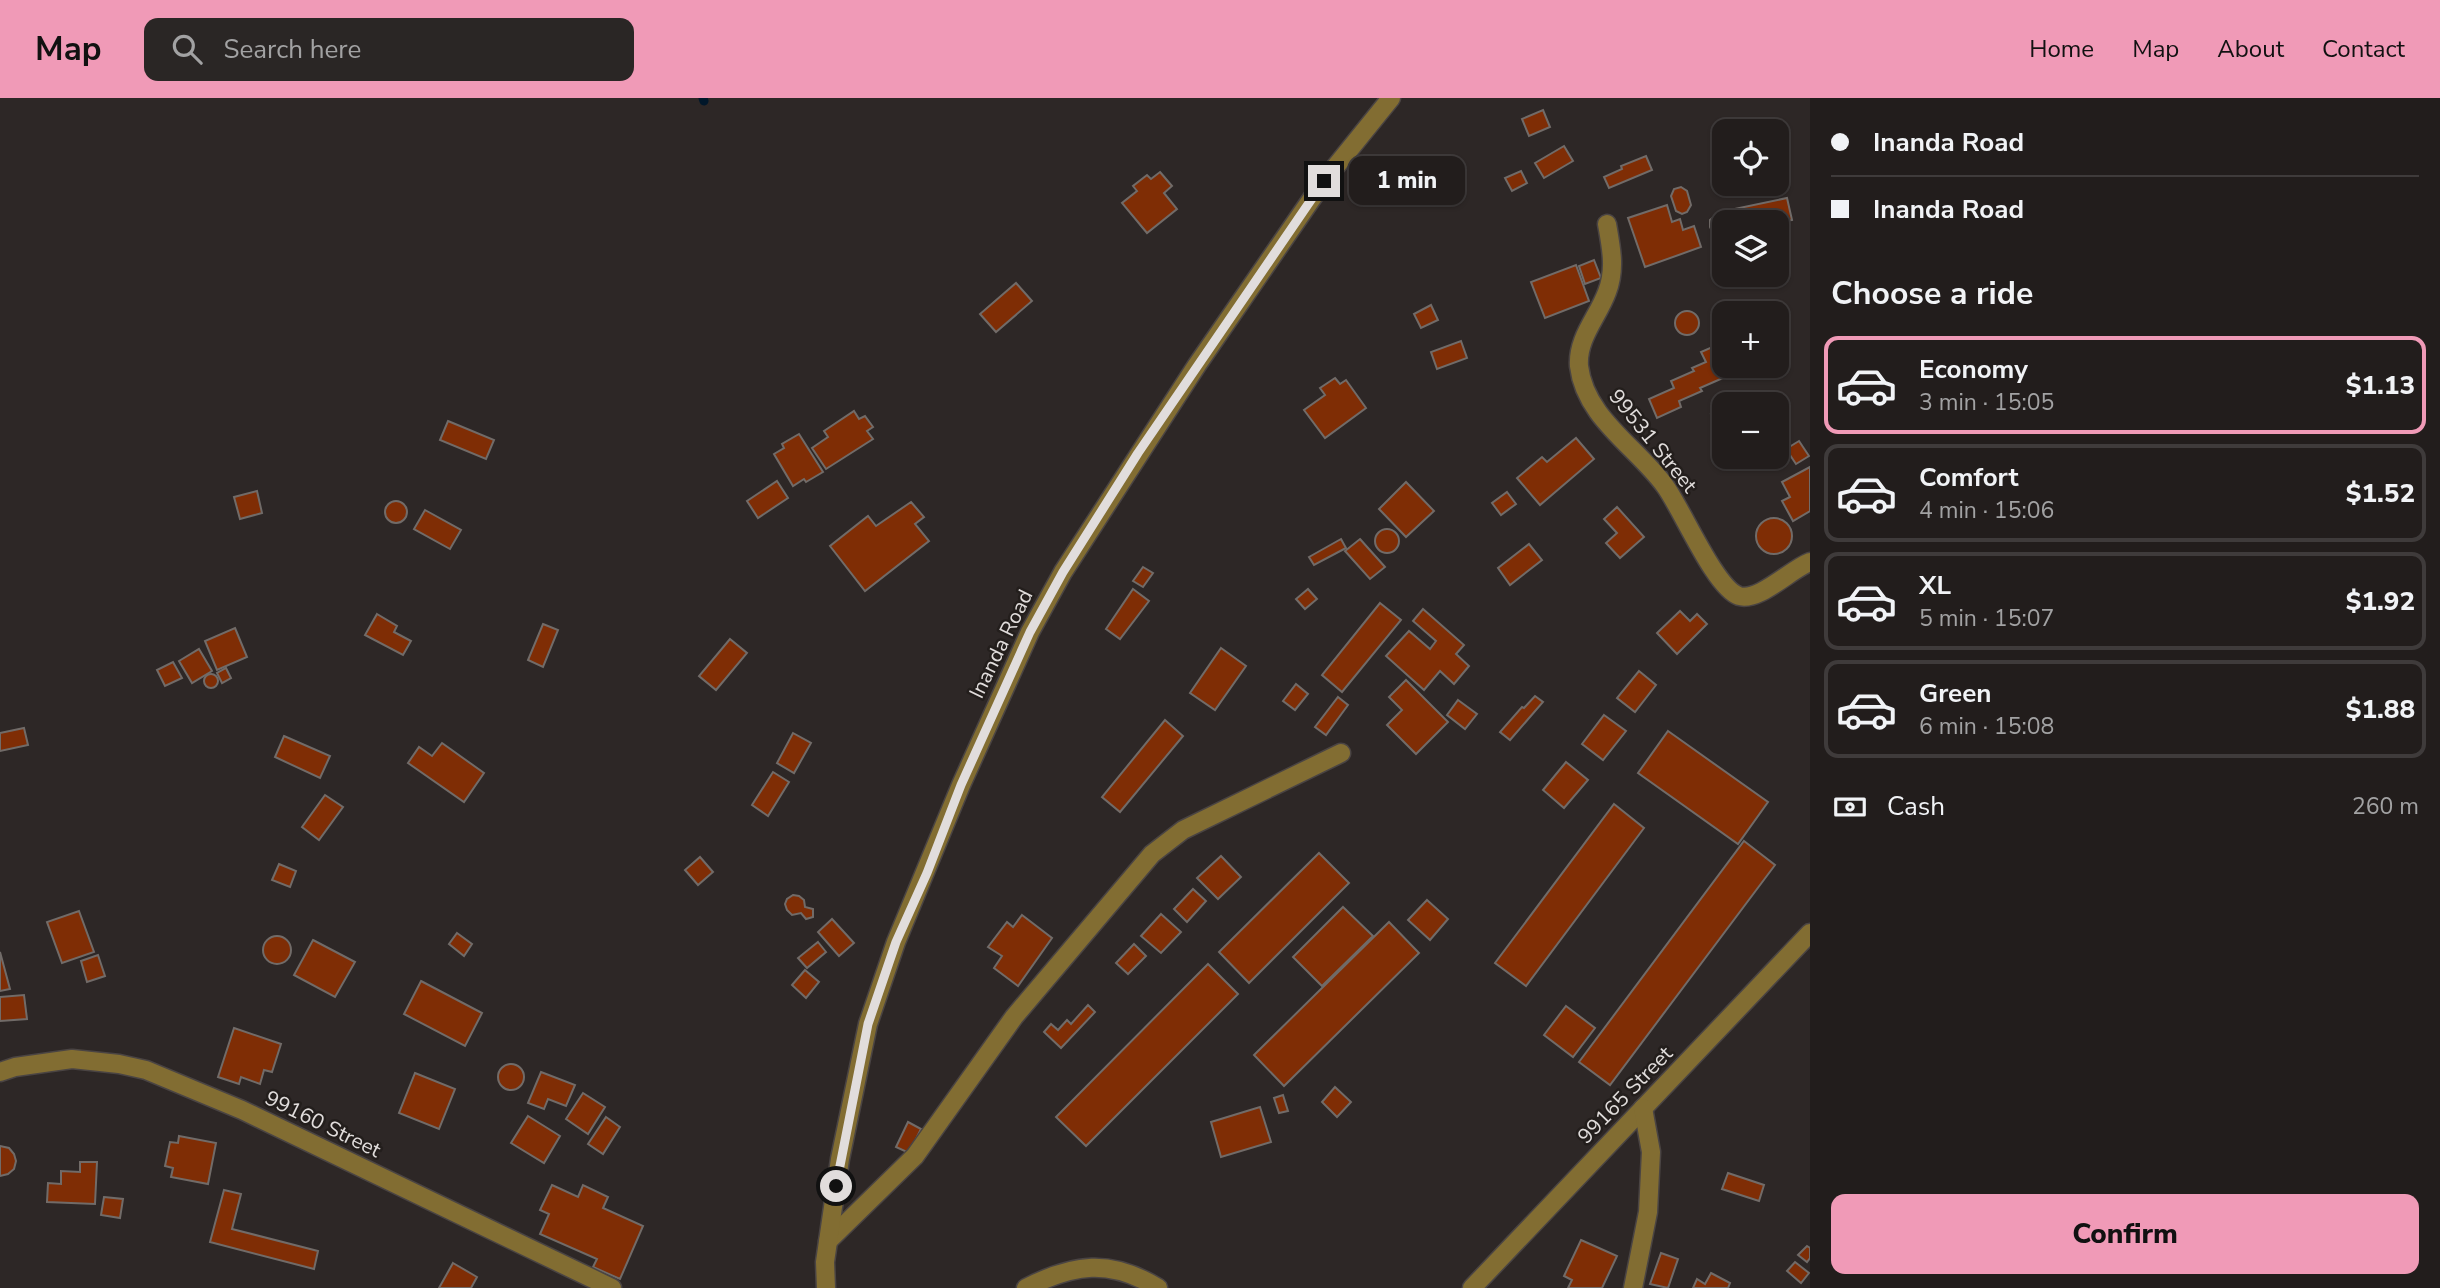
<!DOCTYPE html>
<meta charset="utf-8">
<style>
body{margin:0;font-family:"Nunito Sans",sans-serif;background:#2a2625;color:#f1f3f6;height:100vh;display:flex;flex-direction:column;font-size:26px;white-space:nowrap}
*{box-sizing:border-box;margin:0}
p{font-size:23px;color:#a2a2a3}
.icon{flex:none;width:38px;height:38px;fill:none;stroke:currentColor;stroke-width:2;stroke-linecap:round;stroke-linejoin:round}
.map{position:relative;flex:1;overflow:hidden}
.sheet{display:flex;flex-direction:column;background:#221d1c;width:630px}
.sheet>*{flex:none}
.guide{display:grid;align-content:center;height:154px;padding:0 21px;background:#221d1c}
.controls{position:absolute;left:1712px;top:21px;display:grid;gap:14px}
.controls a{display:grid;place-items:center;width:77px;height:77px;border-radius:14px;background:#221d1c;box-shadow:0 2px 5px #0004,0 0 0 2px #3f3b3b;font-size:35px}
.end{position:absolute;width:32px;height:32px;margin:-16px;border:9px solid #e1dddc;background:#111;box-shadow:0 0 0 4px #111}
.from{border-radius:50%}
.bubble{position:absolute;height:49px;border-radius:14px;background:#221d1c;box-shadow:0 2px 5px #0004,0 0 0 2px #3f3b3b;font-size:23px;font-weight:800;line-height:49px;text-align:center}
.guide b{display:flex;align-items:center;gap:24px;height:66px;font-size:26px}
.guide b+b{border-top:2px solid #3f3b3b}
.guide i{width:18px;height:18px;background:#f1f3f6}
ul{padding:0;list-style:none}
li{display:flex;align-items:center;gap:21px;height:98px;margin:0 14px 10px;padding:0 7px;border:4px solid #3f3b3b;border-radius:14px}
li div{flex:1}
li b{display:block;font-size:26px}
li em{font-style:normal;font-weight:800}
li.on{border-color:#f09ab7}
li>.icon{width:63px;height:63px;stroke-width:1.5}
h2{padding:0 21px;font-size:32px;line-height:84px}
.pay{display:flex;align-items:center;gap:18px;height:77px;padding:0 21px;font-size:26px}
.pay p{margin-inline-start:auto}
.cta{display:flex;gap:14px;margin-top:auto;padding:14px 21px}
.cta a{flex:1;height:80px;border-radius:14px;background:#f09ab7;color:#111;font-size:28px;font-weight:800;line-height:80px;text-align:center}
header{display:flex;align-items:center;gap:42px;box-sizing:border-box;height:98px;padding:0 35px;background:#f09ab7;color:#111}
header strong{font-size:33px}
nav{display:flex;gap:38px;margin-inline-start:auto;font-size:24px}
.search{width:490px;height:63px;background:#2a2625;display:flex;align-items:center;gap:18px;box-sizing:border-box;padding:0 24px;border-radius:14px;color:#a2a2a3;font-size:26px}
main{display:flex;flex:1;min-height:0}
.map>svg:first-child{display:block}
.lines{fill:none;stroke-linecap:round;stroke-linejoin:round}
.stream{stroke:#01172a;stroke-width:9}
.building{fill:#7f2d05;stroke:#716b68;stroke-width:2}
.minor-casing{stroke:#4a4443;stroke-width:21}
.minor{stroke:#826d32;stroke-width:18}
.route{stroke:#e1dddc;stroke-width:9}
.labels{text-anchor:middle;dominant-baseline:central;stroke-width:5;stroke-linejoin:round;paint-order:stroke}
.street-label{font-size:21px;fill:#e1dddc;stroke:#231e1c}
</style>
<header>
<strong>Map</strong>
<div class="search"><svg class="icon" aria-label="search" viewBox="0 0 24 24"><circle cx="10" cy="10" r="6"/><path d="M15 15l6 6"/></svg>Search here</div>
<nav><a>Home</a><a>Map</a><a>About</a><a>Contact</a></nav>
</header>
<main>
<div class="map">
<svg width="1810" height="1190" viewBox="0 0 1810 1190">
<rect width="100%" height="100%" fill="#2d2726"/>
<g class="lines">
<path class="stream" d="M703 0 704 3"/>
</g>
<g class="building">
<path d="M1543 12 1550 29 1529 38 1522 21Z"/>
<path d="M1564 48 1573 63 1544 80 1535 65Z"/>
<path d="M1646 58 1652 72 1609 90 1604 79 1622 71 1621 68Z"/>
<path d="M1521 73 1527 85 1512 93 1505 80Z"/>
<path d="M1160 74 1172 88 1164 95 1177 111 1147 135 1122 105 1137 93 1133 88 1147 77 1151 81Z"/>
<path d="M1681 89 1687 93 1691 107 1687 114 1682 116 1676 113 1671 98 1674 91Z"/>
<path d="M1787 100 1792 122 1776 125 1724 124V137L1719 138 1713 135 1710 129V122L1715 118 1722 116 1727 119 1725 113Z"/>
<path d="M1667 107 1672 124 1680 121 1683 132 1694 128 1701 149 1645 169 1628 120Z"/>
<path d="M1594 162 1601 180 1585 186 1579 168Z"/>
<path d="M1576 167 1589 203 1545 220 1531 184Z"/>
<path d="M1016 185 1032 203 996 234 980 216Z"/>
<path d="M1431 207 1438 222 1421 230 1414 216Z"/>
<circle cx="1687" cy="225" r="12"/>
<path d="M1461 243 1467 260 1437 271 1431 254Z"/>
<path d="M1717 247 1721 257 1724 256V268L1748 269 1700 290 1702 293 1679 303 1681 309 1657 320 1649 301 1674 290 1671 283 1694 273 1692 270 1706 264 1701 254Z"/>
<path d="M1335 280 1340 286 1346 282 1366 310 1325 340 1304 312 1325 297 1320 290Z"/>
<path d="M1724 308V338L1711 316Z"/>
<path d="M854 313 859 321 865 318 873 329 867 333 873 341 826 371 812 350 828 339 824 333Z"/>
<path d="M448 323 494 342 486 361 440 342Z"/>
<path d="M799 336 823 374 806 384 804 381 793 388 774 356 784 350 782 346Z"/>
<path d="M1576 340 1594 361 1540 407 1517 380 1542 359 1547 364Z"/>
<path d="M1799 343 1809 358 1796 366 1786 351Z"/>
<path d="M1810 369V413L1793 423 1782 403 1790 399 1782 384Z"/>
<path d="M777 383 788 400 758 420 747 403Z"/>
<path d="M1406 384 1434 413 1406 439 1379 411Z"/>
<path d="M257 393 262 415 240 421 234 399Z"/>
<path d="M1507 394 1516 406 1501 417 1492 405Z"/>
<circle cx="396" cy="414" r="11"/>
<path d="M911 404 924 419 915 426 929 443 865 493 830 448 868 418 876 428Z"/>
<path d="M1617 409 1644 439 1620 460 1606 445 1617 435 1604 421Z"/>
<path d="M425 412 461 432 450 451 414 431Z"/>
<circle cx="1774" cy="438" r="18"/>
<circle cx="1387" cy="443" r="12"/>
<path d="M1341 441 1346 450 1314 467 1309 459Z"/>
<path d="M1360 441 1385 469 1370 481 1345 453Z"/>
<path d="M1529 446 1542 462 1510 487 1498 470Z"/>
<path d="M1143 469 1153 475 1143 489 1133 483Z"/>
<path d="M1133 491 1149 503 1120 541 1106 531Z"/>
<path d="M1308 491 1317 501 1305 511 1296 501Z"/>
<path d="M1380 505 1401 522 1342 594 1322 577Z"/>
<path d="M1423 511 1464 547 1456 556 1469 568 1454 586 1440 573 1424 592 1386 558 1409 533 1430 551 1436 543 1413 523Z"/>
<path d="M1680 513 1690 523 1697 516 1707 526 1677 556 1657 535Z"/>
<path d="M377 516 397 528 394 534 411 543 403 557 365 537Z"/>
<path d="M543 526 558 532 543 569 528 562Z"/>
<path d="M235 530 247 559 217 572 205 543Z"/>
<path d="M730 541 747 555 716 592 699 578Z"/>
<path d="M1221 550 1246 568 1215 612 1190 595Z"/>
<path d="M199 551 212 573 192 585 179 563Z"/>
<path d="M173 564 182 580 165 588 157 572Z"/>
<path d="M226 570 231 580 222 585 217 575Z"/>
<path d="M1639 573 1656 587 1635 614 1617 600Z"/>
<circle cx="211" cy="583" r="7"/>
<path d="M1406 582 1448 624 1416 656 1387 627 1402 612 1389 599Z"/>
<path d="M1296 586 1308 596 1295 612 1283 603Z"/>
<path d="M1535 598 1543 604 1510 642 1500 634 1522 609 1524 610Z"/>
<path d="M1338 599 1348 607 1326 637 1315 629Z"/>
<path d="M1458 602 1477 616 1465 631 1447 617Z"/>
<path d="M1604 617 1626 633 1603 662 1582 646Z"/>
<path d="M1165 622 1183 638 1120 714 1102 699Z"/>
<path d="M24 630 28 647 0 653V635Z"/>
<path d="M1668 633 1768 704 1738 746 1638 675Z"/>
<path d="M793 635 811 645 794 675 777 665Z"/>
<path d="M284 638 330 658 320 680 275 659Z"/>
<path d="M442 645 484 675 464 704 408 665 419 649 432 658Z"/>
<path d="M1566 664 1588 682 1564 710 1543 692Z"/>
<path d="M773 674 789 684 768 718 752 707Z"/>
<path d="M325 697 343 709 319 742 302 729Z"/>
<path d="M1614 706 1644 730 1526 888 1495 865Z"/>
<path d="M1744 743 1775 767 1610 987 1579 964Z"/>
<path d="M1319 755 1349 785 1249 885 1219 854Z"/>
<path d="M1221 758 1241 779 1218 801 1197 780Z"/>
<path d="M700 759 713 774 698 787 685 772Z"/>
<path d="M279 766 296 773 290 789 272 782Z"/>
<path d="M1193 791 1206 803 1187 824 1174 811Z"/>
<path d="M793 797 799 798 804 802 805 809 813 811V819L806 821 801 815 792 817 787 812 785 806 787 801Z"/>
<path d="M1427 802 1448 821 1430 842 1408 822Z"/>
<path d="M1343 809 1373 838 1322 888 1293 859Z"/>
<path d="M79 813 94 854 62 865 47 824Z"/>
<path d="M1161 816 1181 834 1161 855 1141 838Z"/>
<path d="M1022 817 1052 840 1018 888 994 870 1002 858 988 849 1007 824 1013 829Z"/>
<path d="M832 821 854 845 839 858 818 834Z"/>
<path d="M1389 824 1419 855 1284 988 1254 957Z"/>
<path d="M457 835 472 846 464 858 449 846Z"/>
<circle cx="277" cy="852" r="14"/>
<path d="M313 842 355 864 335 899 294 877Z"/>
<path d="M818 844 826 854 807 870 798 860Z"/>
<path d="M1134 846 1146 858 1128 876 1116 865Z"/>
<path d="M0 854 10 891 0 893Z"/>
<path d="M98 857 105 878 87 884 81 863Z"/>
<path d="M1208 866 1238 896 1086 1048 1056 1019Z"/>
<path d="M805 872 819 884 806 900 792 887Z"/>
<path d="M421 883 482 915 465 948 404 916Z"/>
<path d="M24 897 27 921 0 923V899Z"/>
<path d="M1088 907 1095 914 1061 950 1044 934 1051 926 1058 932 1067 922 1071 926Z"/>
<path d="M1566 908 1595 930 1573 959 1544 937Z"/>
<path d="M234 930 281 946 272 974 264 972 260 986 241 979 239 986 218 979Z"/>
<circle cx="511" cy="979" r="13"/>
<path d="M541 974 575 987 566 1008 548 1001 544 1011 528 1005Z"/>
<path d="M415 975 455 991 439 1031 399 1015Z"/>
<path d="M1335 989 1351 1004 1337 1019 1322 1004Z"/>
<path d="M583 995 605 1009 588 1036 566 1021Z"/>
<path d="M1283 997 1288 1013 1279 1015 1274 1000Z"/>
<path d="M1260 1009 1271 1044 1221 1059 1211 1024Z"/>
<path d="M528 1018 560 1038 544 1065 511 1045Z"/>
<path d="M606 1019 620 1029 603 1056 588 1046Z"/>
<path d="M908 1024 921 1031 909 1055 896 1049Z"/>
<path d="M179 1038 216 1045 208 1086 171 1079 173 1070 165 1068 170 1044 178 1045Z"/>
<path d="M0 1048 9 1050 14 1056 16 1063 14 1071 8 1076 0 1078Z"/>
<path d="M80 1064H97L95 1106 47 1104 48 1085 61 1086V1073L80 1074Z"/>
<path d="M1728 1075 1764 1087 1759 1103 1722 1091Z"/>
<path d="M552 1087 578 1099 583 1087 608 1099 603 1110 643 1128 620 1181 593 1169 597 1161 540 1136 549 1116 540 1112Z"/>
<path d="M224 1092 241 1096 232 1131 318 1153 314 1171 210 1144Z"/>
<path d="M104 1099 123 1101 120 1120 101 1117Z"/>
<path d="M1581 1142 1617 1158 1602 1190H1568L1572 1182 1564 1178Z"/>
<path d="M1807 1148 1810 1150V1160L1807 1164 1798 1157Z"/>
<path d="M1661 1155 1678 1161 1668 1190 1650 1186Z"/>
<path d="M1795 1164 1809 1175 1801 1185 1787 1173Z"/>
<path d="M453 1165 477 1179 471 1190H439Z"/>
<path d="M1711 1175 1730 1185 1728 1190H1693L1697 1181 1705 1186Z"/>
</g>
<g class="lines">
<g class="minor-casing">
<g id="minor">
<path d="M1607 126C1611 149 1616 171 1607 194 1598 219 1577 240 1579 268 1585 320 1637 349 1665 388 1682 411 1715 490 1739 498 1759 504 1791 471 1810 464"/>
<path d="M0 974 15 969 72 961 119 966 146 972 242 1012 612 1190"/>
<path d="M828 1143 915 1058 1014 919 1152 756 1183 732 1341 655"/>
<path d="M826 1190 825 1164 840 1061 868 926 896 844 961 687 1030 534 1063 474 1197 267 1324 83 1391 0"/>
<path d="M1026 1190C1073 1166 1110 1160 1158 1190"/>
<path d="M1472 1190 1810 835"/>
<path d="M1633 1190 1648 1114 1651 1054 1643 1010"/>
</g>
</g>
<use href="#minor" class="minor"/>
</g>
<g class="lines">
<path class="route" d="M836 1088 868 926 896 844 927 775 961 687 1030 534 1063 474 1138 355 1324 83"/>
</g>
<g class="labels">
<g class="street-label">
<text transform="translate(1653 343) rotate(51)">99531 Street</text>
<text transform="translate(1001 546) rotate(-64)">Inanda Road</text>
<text transform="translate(1625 997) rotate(-46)">99165 Street</text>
<text transform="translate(323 1026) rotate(26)">99160 Street</text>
</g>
</g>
</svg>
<div class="controls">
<a><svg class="icon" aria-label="locate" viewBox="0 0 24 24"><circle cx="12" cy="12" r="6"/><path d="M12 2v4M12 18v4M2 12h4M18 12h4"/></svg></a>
<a><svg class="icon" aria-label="layers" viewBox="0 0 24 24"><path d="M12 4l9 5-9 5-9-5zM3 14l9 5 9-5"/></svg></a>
<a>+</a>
<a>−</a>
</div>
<i class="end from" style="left:836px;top:1088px"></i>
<i class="end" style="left:1324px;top:83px"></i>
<div class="bubble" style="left:1349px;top:58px;width:116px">1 min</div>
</div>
<section class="sheet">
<div class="guide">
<b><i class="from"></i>Inanda Road</b>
<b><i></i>Inanda Road</b>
</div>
<h2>Choose a ride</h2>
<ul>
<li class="on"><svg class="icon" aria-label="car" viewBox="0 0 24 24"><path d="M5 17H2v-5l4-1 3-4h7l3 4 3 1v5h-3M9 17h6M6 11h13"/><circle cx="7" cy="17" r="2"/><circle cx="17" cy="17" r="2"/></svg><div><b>Economy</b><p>3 min · 15:05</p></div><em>$1.13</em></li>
<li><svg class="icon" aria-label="car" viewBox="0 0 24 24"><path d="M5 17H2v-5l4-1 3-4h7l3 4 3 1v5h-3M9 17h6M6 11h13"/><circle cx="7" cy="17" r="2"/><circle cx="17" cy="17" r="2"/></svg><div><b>Comfort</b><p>4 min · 15:06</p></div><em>$1.52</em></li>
<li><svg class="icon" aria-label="car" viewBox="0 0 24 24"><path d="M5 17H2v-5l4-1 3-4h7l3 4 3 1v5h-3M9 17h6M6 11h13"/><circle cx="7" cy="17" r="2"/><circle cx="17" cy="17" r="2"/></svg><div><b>XL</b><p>5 min · 15:07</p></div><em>$1.92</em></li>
<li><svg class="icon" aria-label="car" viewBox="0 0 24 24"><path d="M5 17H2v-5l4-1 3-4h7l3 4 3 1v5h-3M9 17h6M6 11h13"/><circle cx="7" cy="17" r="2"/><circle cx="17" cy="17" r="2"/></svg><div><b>Green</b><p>6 min · 15:08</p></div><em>$1.88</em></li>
</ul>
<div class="pay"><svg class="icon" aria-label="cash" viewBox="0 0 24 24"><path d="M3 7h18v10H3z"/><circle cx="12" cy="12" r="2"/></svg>Cash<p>260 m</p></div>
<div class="cta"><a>Confirm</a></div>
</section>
</main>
